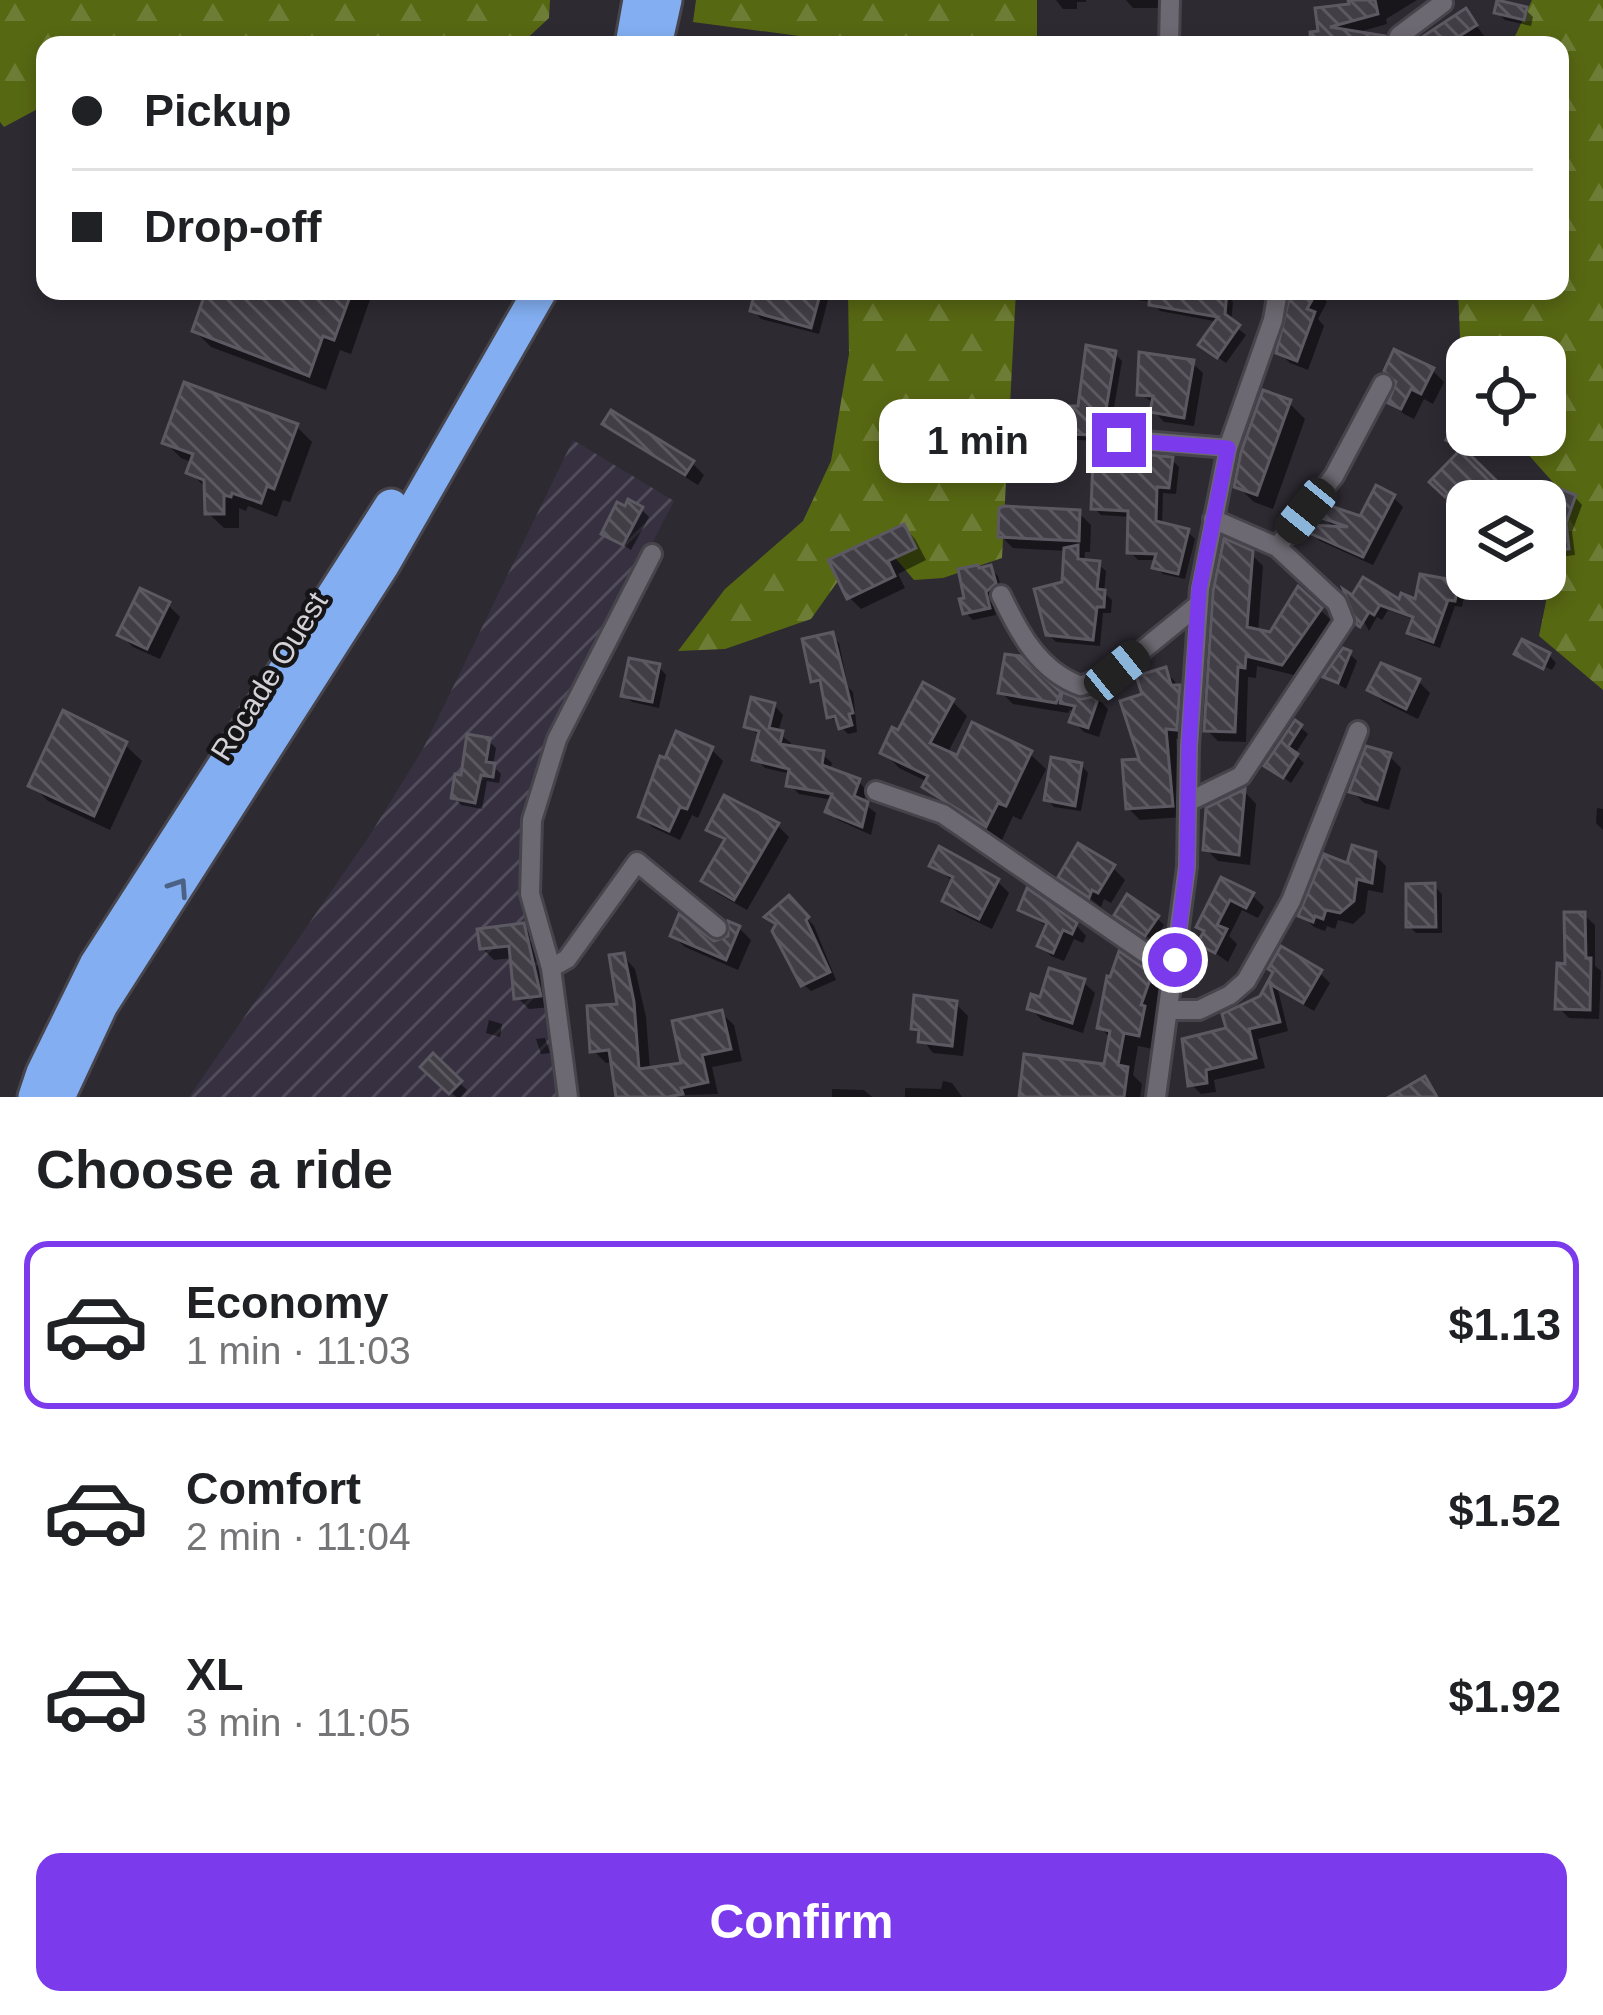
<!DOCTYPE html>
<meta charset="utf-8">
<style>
body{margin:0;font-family:Arial,sans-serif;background:#f2f2f2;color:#202124;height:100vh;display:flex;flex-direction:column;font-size:45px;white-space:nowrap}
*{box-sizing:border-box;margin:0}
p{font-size:39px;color:#757577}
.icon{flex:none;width:66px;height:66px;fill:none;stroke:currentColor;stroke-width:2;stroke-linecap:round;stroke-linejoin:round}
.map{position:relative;height:1097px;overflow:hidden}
.sheet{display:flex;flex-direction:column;background:#fff;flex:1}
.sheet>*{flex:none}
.hud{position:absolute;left:36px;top:36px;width:1533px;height:264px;border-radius:24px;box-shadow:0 6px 18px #0003;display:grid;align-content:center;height:264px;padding:0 36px;background:#fff}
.controls{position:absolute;left:1446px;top:336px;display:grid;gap:24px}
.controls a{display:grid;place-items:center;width:120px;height:120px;border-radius:24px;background:#fff;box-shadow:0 6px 18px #0003;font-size:60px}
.end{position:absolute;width:54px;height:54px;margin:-27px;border:15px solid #7c3aed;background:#fff;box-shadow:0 0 0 6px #fff}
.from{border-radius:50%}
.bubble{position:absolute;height:84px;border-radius:24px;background:#fff;box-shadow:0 6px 18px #0003;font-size:39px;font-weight:700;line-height:84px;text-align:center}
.car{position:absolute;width:36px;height:72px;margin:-36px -18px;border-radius:15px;box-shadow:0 0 9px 3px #0007;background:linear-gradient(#222 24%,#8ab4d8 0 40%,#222 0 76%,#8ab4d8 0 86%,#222 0)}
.hud b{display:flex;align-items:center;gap:42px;height:114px;font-size:45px}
.hud b+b{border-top:3px solid #e0e0e0}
.hud i{width:30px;height:30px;background:#202124}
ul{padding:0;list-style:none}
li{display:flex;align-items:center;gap:36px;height:168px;margin:0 24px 18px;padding:0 12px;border:6px solid transparent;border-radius:24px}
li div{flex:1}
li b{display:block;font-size:45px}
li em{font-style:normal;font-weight:700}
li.selected{border-color:#7c3aed}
li>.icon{width:108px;height:108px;stroke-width:1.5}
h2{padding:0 36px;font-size:54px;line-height:144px}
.action{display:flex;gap:24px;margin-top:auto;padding:24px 36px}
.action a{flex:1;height:138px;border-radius:24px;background:#7c3aed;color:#fff;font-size:48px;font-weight:700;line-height:138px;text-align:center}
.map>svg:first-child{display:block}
.industrial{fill:url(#industrial-furrows)}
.forest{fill:url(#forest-firs)}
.shadow{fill:#0007}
.building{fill:url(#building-back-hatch);stroke:#5d5962;stroke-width:3}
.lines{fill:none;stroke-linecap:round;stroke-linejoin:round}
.street-casing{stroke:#47454b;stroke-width:24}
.highway-casing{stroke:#47454b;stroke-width:39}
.street{stroke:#6d6972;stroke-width:18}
.highway{stroke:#83aff2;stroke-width:33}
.oneway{stroke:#4c6284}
.route{stroke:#7c3aed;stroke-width:15}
.labels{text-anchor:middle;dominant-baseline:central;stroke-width:9;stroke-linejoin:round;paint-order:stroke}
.street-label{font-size:30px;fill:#d4d2d7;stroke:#151417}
</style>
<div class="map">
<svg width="1603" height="1097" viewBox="0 0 1603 1097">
<defs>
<pattern id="industrial-furrows" width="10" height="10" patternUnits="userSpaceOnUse" patternTransform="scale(3)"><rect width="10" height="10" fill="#363040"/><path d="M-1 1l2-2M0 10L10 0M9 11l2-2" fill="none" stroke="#524d5b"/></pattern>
<pattern id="forest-firs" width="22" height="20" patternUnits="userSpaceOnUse" patternTransform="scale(3)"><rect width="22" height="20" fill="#576813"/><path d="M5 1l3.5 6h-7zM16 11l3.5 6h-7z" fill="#6e7d35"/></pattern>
<pattern id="building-back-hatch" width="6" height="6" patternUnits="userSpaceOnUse" patternTransform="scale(3)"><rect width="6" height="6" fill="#413e46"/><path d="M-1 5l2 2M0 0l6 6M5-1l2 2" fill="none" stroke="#5c5960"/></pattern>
</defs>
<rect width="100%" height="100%" fill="#2d2a32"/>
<path class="industrial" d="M573 440 674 501 537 765 528 907 574 1097H189L368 838 423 749Z"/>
<g class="forest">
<path d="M0 0H550L549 18 520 45H45V105L4 127 0 122Z"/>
<path d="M696 0H1037V45H867L693 22Z"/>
<path d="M1532 0H1603V690L1539 636 1567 498 1511 435H1545V357H1467V387L1462 381 1458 291H1560V45H1511Z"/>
<path d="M848 291H1016L1002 558 943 578 914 580 892 554 843 574 811 619 725 649 678 651 725 589 803 521 831 461 849 354Z"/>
</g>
<g class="shadow">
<path d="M1056 0H1086V2H1077V9H1063Z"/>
<path d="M1126 0H1165L1163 8H1133Z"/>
<path d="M1351 0H1417L1386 19 1387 24 1352 34 1383 39 1389 45H1314L1313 35 1353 7Z"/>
<path d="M1526 10 1533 17 1531 26 1505 20 1497 12Z"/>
<path d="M1465 11 1485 37 1472 45H1415Z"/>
<path d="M1151 37 1159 45H1088V42Z"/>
<path d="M209 291H373L351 354 340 350 326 390 211 347 195 331Z"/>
<path d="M758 291H820L828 300 819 334 761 319 753 310Z"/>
<path d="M1114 291 1226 294 1233 302 1231 323 1246 335 1226 363 1210 352 1219 322 1160 311 1152 302 1120 298Z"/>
<path d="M1231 291H1249L1248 297Z"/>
<path d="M1294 291H1317L1327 302 1318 319 1324 326 1308 370 1290 363 1279 352Z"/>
<path d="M1380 291H1403L1400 299Z"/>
<path d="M1114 353 1122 361 1111 425 1151 434 1114 440 1113 452 1172 460 1179 467 1176 494 1163 493 1162 526 1187 531 1195 539 1185 579 1163 574 1156 567 1157 560H1138L1130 552 1131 517 1101 515 1094 508 1097 441 1077 440 1069 433Z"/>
<path d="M1192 363 1203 373 1194 426 1164 422 1154 411 1155 404 1140 394Z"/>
<path d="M1432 370 1444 382 1433 404 1424 399 1414 419 1404 414 1392 402Z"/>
<path d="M1289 403 1305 419 1273 509 1254 502 1237 486Z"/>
<path d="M1467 409V435H1504L1501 443 1484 437 1475 456 1449 439Z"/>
<path d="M606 424 692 463 704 475 698 485 618 435Z"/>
<path d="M296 426 312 442 290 502 283 500 277 517 248 506 246 511 239 508V528H224L208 513 206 488 190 472 194 463 181 458 165 442Z"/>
<path d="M1463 452 1502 490 1533 501H1481L1470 490 1456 504 1433 482Z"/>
<path d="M1393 497 1403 507 1373 565 1320 541 1311 532 1335 529 1323 516 1362 519Z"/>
<path d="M1575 497 1582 505 1572 532 1575 555 1559 557 1552 550Z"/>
<path d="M641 509 649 517 631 550 605 533Z"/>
<path d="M1079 513 1091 525 1090 552H1085L1084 563 1098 564 1106 571 1104 593 1112 600 1111 613H1103L1100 646 1056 642 1048 634 1064 584 1067 551 1013 548 1001 536Z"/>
<path d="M904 527 915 539 926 560 898 574 905 588 861 609 849 597Z"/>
<path d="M1251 554 1263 566 1258 632 1272 635 1299 590 1332 621 1294 675 1257 666 1256 678 1248 677 1246 742 1218 741 1207 730Z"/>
<path d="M1545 560 1557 565 1555 577 1545 575Z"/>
<path d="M990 568 998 576 1002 591 992 600 996 615 973 620 966 613Z"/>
<path d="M1457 584 1465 591 1462 607 1455 606 1440 648 1418 640 1410 632 1415 620 1388 610 1382 620 1377 617 1369 631 1351 598 1418 603Z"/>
<path d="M168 605 180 617 160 659 133 647 121 635Z"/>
<path d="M832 636 839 643 848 687 853 692 857 732 848 734 830 716 824 687 814 680Z"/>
<path d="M1350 654 1357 661 1346 689 1327 677Z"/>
<path d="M1549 655 1556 663 1552 670 1528 658Z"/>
<path d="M1019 659 1064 699 1080 703 1098 699 1108 709 1099 737 1084 732 1073 721 1075 714 1070 709 1068 713 1013 704 1001 692Z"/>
<path d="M659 667 666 675 659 708 632 702 624 695Z"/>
<path d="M1165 670 1190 700 1187 740 1176 739 1183 817 1140 820 1128 808 1143 762 1146 696Z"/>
<path d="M1419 682 1430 693 1418 719 1383 702 1371 690Z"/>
<path d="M952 701 967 716 947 754 958 759 1030 754 1046 769 1021 820 1013 816 1002 840 941 801 926 786 928 782 899 768 884 752Z"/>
<path d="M774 705 783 715 778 733 791 743 789 748 822 754 832 763 830 771 858 781 867 791 863 803 876 813 871 835 838 820 829 811 833 800 799 794 790 785 791 774 765 768 756 759 761 737 747 726Z"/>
<path d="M1300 727 1308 734 1295 754 1304 763 1291 783 1268 766Z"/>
<path d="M489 741 496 748 493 766 501 774 499 783 487 781 482 809 461 805 454 797Z"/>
<path d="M125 745 142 761 110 830 48 801 32 785Z"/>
<path d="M712 750 723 761 698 818 692 815 680 840 652 827 641 816Z"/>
<path d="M1389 756 1401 768 1389 810 1364 803 1352 791Z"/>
<path d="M1081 765 1088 773 1081 811 1054 807 1047 799Z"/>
<path d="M1245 792 1256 804 1250 865 1218 861 1206 849 1209 810Z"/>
<path d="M1597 808 1603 809V830L1596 823Z"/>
<path d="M777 825 789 837 747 910 717 893 705 881 726 843 710 829Z"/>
<path d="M1374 854 1386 866 1383 893 1368 890 1365 913 1353 924 1338 920 1335 929 1327 926 1325 931 1314 927 1302 915 1349 867Z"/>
<path d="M933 865 997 881 1009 893 992 929 957 912 945 900 954 882Z"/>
<path d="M1113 868 1125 880 1111 903 1104 899 1101 907 1062 876Z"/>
<path d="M1223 881 1252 895 1264 907 1258 918 1242 910 1229 936 1237 944 1228 962 1201 943Z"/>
<path d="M1434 886 1442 894V933H1416L1409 926Z"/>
<path d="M789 899 814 926 836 980 811 991 803 984 778 926 769 918Z"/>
<path d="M1021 909 1076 925 1086 936 1083 943 1074 939 1064 961 1051 956 1041 945 1049 928Z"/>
<path d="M1584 915 1595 925V966L1601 971 1599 1019 1569 1018 1558 1007Z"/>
<path d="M1157 918 1164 925 1154 941 1125 922Z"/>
<path d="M523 926 535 939 551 1007 529 1009 517 997 513 958 494 960 482 948Z"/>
<path d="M739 928 751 940 738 970 685 947 673 936 713 944 731 938Z"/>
<path d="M623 956 635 969 646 1017 650 1071 685 1065 721 1013 734 1025 742 1061 712 1067 718 1094 619 1097 614 1062 606 1063 593 1050 620 1006Z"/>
<path d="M1276 973H1320L1330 983 1314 1011 1278 990 1288 1031 1258 1039 1265 1068 1214 1080 1216 1092 1201 1094 1191 1084 1262 998Z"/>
<path d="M1150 976 1165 991 1155 1020 1158 1023 1153 1049 1138 1046 1133 1075 1142 1084 1140 1097H1022L1106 1067 1111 1039 1100 1027Z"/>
<path d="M1083 982 1095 993 1083 1033 1042 1020 1030 1008Z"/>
<path d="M956 1004 968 1016 963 1056 933 1053 914 1028Z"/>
<path d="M489 1020 502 1024 500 1037 486 1033Z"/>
<path d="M545 1038 550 1053 541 1054 536 1039Z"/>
<path d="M433 1058 467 1090 461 1097H456L424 1067Z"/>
<path d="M943 1081 952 1083 962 1097H905V1088L941 1089Z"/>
<path d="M832 1089 864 1090 872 1097H832Z"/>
</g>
<g class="building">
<path d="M1348 0H1375L1378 14 1330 27 1385 36 1383 45H1311L1310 32 1318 31 1315 8 1349 4Z"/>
<path d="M1497 0 1527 7 1524 20 1494 13Z"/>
<path d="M1466 8 1477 25 1445 45H1410Z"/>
<path d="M206 291H352L334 340 323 336 309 376 192 331Z"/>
<path d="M755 291H821L811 328 750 311Z"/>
<path d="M1150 291H1227L1225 314 1240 325 1217 358 1198 345 1218 317 1149 305Z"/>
<path d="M1291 291H1317L1307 309 1315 312 1297 361 1276 353Z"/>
<path d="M1086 345 1116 351 1104 421 1149 428 1114 426 1107 432V446L1118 452 1173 457 1169 488 1157 487 1156 521 1189 529 1178 574 1152 568 1156 554 1127 553 1128 511 1091 509 1094 435 1066 434 1067 406H1078Z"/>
<path d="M1394 349 1434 368 1421 394 1411 389 1401 409 1388 403 1396 382 1384 371Z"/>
<path d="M1139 352 1194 360 1184 418 1150 412 1153 396 1137 395Z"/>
<path d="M184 382 298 424 274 489 267 486 261 503 232 493 231 497 224 495V514H205L204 480 186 473 193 454 162 443Z"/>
<path d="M1263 390 1291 400 1257 495 1234 487 1241 452Z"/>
<path d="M1467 396V450L1463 448 1504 488 1537 495 1536 501H1477L1459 483 1445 497 1429 482 1462 448 1446 440Z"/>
<path d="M611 410 694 461 685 475 602 424Z"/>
<path d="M1376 485 1395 495 1363 557 1307 532 1312 525 1348 527 1319 517 1328 505 1360 516Z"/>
<path d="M1558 488 1576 495 1566 523 1569 549 1549 551 1546 521Z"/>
<path d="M628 499 643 507 623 545 601 534 617 502 625 506Z"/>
<path d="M1004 506 1080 510 1079 541 998 537 999 508Z"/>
<path d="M904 524 916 548 888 561 895 576 847 599 828 560Z"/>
<path d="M1224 538 1253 551 1247 627 1270 632 1298 586 1322 608 1282 665 1246 656 1245 668 1238 667 1235 732 1204 731 1213 591Z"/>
<path d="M1078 545V559L1100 561 1097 589 1105 590 1104 607H1097L1093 640 1046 635 1034 589 1062 582 1064 548Z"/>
<path d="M978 565 979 568 991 565 996 583 986 592 990 608 963 614 959 599 964 598 958 569Z"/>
<path d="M1420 574 1459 581 1455 601 1448 600 1433 642 1407 633 1413 617 1380 605 1374 615 1369 612 1360 627 1357 625 1343 589 1352 595 1363 577 1399 599 1401 593 1415 599Z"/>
<path d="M140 588 170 602 147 649 117 635Z"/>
<path d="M833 632 853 713 849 714 852 725 839 729 835 716 827 718 820 680 811 682 802 639Z"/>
<path d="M1522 639 1550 653 1543 669 1514 654Z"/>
<path d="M1343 648 1351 651 1338 683 1323 677Z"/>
<path d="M1005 654 1020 656 1061 692 1056 703 998 693Z"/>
<path d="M629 658 660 664 652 702 621 696Z"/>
<path d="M1381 663 1420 679 1406 709 1367 690Z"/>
<path d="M1166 667 1171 685H1180L1177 730 1166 729 1173 806 1126 809 1122 760 1139 759 1120 701 1142 694 1136 676Z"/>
<path d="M923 682 954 699 930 743 957 755 972 722 1032 751 1006 806 998 803 986 827 922 787 928 776 880 753 892 727 898 730Z"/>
<path d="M1062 692 1080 699 1099 696 1088 728 1069 722 1075 706 1060 703Z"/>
<path d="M751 697 775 703 769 728 783 731 780 744 824 751 822 765 860 779 854 796 868 802 862 827 825 812 832 794 786 786 789 769 752 760 759 731 744 727Z"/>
<path d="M63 710 127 742 94 816 28 786Z"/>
<path d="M1295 720 1302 725 1288 747 1298 754 1283 778 1264 766Z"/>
<path d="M676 731 713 747 687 809 680 807 669 831 638 817 660 756 665 758Z"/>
<path d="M467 734 490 738 486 762 495 763 493 777 481 775 475 803 451 798 455 774 461 775Z"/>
<path d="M1366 746 1391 753 1377 800 1349 792Z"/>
<path d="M1051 757 1082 763 1075 806 1044 800Z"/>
<path d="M1245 789 1239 855 1203 850 1206 808Z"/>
<path d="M724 795 779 823 734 900 701 881 725 839 706 830Z"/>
<path d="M1078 843 1115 865 1098 893 1092 890 1089 898 1058 877Z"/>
<path d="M1352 845 1376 852 1372 883 1357 879 1354 901 1340 913 1326 910 1323 919 1315 916 1313 922 1298 916 1324 854 1347 863Z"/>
<path d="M939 846 999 879 979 919 942 901 953 877 929 866Z"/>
<path d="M1221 877 1254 893 1246 908 1230 900 1217 925 1227 929 1215 953 1197 944 1204 931 1196 927Z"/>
<path d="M1435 883 1436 927H1406V884Z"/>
<path d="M1027 888 1077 923 1072 934 1063 930 1053 953 1037 946 1047 923 1018 910Z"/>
<path d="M1127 894 1159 916 1145 936 1114 915Z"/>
<path d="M789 895 809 917 806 920 830 972 801 986 772 931 776 924 764 917Z"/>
<path d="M1564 912H1585L1586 958H1591L1590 1010 1555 1009 1557 963 1565 964Z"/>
<path d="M679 914 714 941 728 936V921L740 926 726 960 670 936Z"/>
<path d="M524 923 541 996 514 999 509 946 480 949 477 929Z"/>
<path d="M1281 946 1322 970 1303 1003 1270 984 1280 1022 1249 1029 1256 1058 1206 1070 1207 1083 1188 1086 1182 1039 1226 1028 1222 1014 1260 996 1273 972 1268 969Z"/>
<path d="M1119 951 1152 974 1141 1005 1145 1006 1139 1036 1124 1033 1118 1065 1128 1067 1124 1097H1019L1024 1054 1104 1064 1110 1031 1097 1028 1107 976 1110 977Z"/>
<path d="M624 953 634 1002 639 1069 681 1063 672 1021 722 1010 731 1049 702 1055 708 1082 681 1088 683 1094 668 1097H616L609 1050 590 1052 587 1006 617 1004 609 955Z"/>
<path d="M1049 968 1085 979 1072 1023 1027 1009 1031 994 1040 997Z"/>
<path d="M914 995 957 1001 952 1046 918 1042 919 1030 911 1029Z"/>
<path d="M433 1053 462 1081 449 1094 420 1067Z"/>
<path d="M1425 1076 1437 1097H1389Z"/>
</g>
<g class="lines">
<g class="street-casing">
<g id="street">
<path d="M1169 45 1170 0"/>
<path d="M1396 45 1399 36 1443 3"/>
<path d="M1119 439 1228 448"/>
<path d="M1277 547 1334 476 1383 384"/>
<path d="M1001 595C1019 633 1039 671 1081 686L1117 671 1198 605"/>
<path d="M876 791 943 814 1173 972"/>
<path d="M1188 802 1241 776 1344 621 1337 603 1277 547 1213 519"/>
<path d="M551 968 567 959 637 862 717 928"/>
<path d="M1168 1010H1199L1230 995 1246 981 1291 901 1358 731"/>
<path d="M568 1097 551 968 530 894 532 820 557 739 652 554"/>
<path d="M1156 1097 1187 867 1189 746 1200 589 1228 448 1273 320 1278 291"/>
</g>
</g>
<g class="highway-casing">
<g id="highway">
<path d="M632 45 640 0"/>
<path d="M655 45 665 0"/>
<path d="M35 1097 43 1073 96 965 391 506"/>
<path d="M58 1097 101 1005 383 564 540 291"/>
</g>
</g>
<use href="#street" class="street"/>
<use href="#highway" class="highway"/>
</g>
<defs><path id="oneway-chevron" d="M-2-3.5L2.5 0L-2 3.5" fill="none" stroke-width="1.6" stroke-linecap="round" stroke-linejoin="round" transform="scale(3)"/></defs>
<use class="oneway" href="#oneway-chevron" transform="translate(179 887) rotate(-56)"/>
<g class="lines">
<path class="route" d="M1119 440 1228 448 1199 590 1189 746 1187 867 1175 960"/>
</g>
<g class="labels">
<g class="street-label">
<text transform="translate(269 676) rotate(-58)">Rocade Ouest</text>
</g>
</g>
</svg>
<div class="controls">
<a><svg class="icon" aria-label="locate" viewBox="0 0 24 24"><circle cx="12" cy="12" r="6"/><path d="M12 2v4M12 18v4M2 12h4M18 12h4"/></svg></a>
<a><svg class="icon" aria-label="layers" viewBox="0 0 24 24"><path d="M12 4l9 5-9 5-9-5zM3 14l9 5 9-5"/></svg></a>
</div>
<i class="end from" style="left:1175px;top:960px"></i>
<i class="end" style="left:1119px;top:440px"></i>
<div class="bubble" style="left:879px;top:399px;width:198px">1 min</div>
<i class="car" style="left:1306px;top:511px;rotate:219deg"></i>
<i class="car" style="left:1117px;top:671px;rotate:51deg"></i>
<div class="hud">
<b><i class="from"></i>Pickup</b>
<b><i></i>Drop-off</b>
</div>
</div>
<section class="sheet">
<h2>Choose a ride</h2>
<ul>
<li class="selected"><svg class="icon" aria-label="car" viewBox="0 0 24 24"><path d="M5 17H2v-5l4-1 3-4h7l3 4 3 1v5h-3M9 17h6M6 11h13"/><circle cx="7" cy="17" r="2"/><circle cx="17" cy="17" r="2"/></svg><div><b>Economy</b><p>1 min · 11:03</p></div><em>$1.13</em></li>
<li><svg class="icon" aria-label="car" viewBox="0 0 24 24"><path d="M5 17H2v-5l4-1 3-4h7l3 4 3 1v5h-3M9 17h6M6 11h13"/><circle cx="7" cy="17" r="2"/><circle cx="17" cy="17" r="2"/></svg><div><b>Comfort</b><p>2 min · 11:04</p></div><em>$1.52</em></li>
<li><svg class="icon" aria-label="car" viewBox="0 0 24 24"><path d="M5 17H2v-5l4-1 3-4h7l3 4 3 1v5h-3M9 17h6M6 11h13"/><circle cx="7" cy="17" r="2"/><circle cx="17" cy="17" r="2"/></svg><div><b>XL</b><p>3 min · 11:05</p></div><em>$1.92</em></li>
</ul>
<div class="action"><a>Confirm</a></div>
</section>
